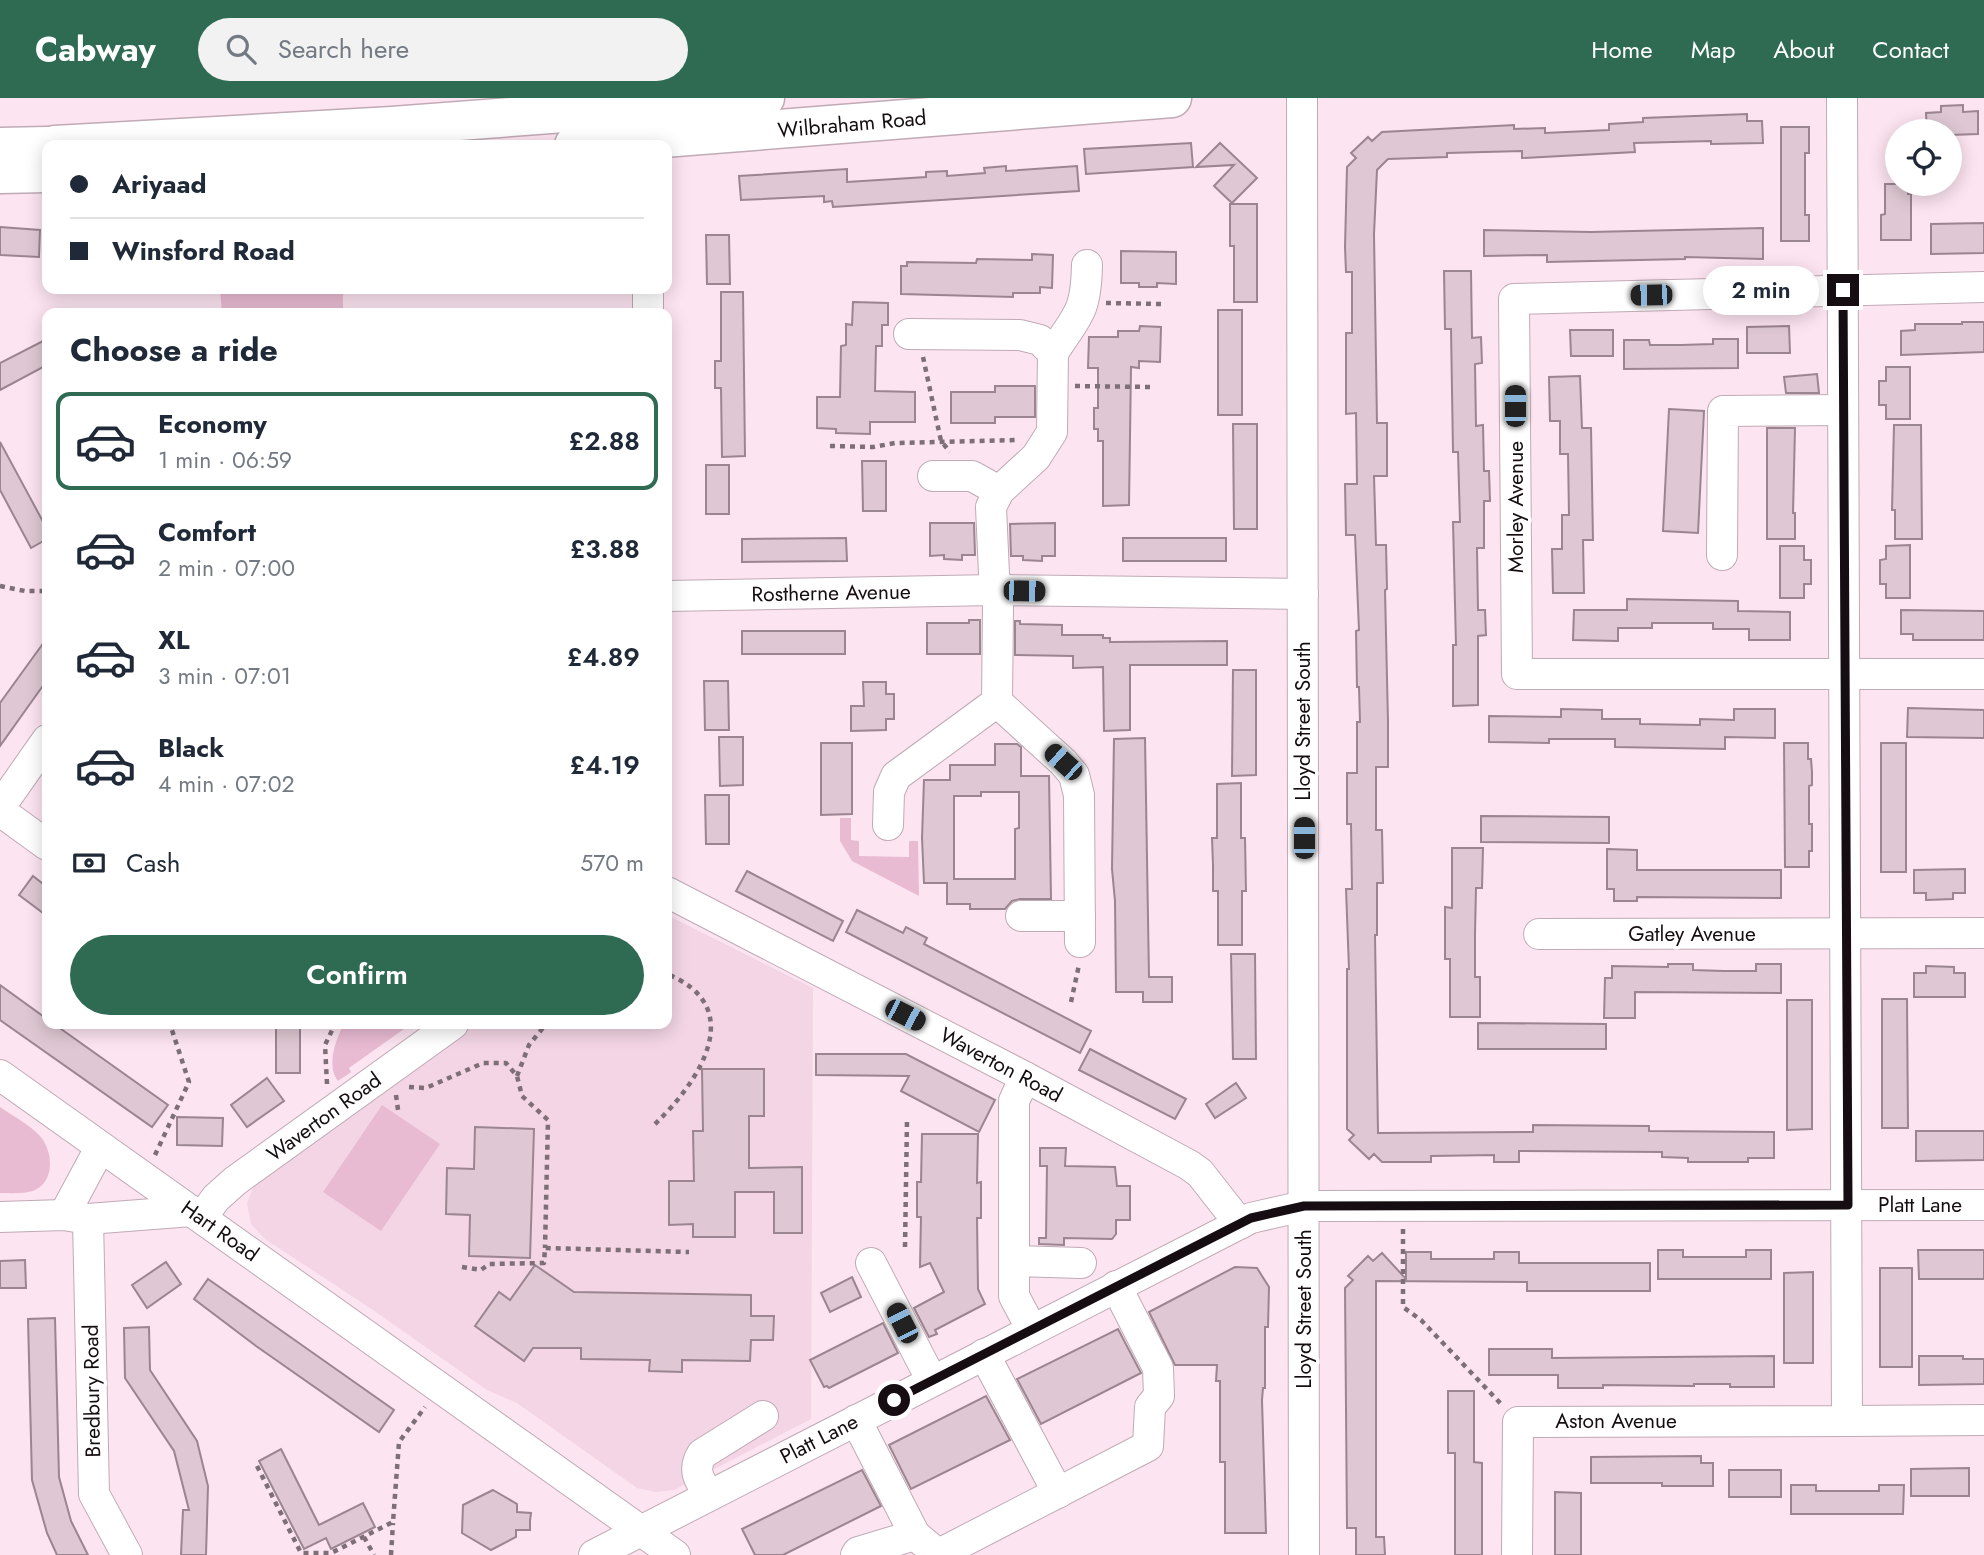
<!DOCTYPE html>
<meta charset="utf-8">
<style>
body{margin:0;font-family:Jost,sans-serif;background:#f2f2f3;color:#1f2937;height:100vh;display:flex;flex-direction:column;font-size:26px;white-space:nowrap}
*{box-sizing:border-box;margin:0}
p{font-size:23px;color:#747a83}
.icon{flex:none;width:38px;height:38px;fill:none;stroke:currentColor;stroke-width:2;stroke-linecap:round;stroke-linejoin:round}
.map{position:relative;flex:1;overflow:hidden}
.side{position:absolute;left:42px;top:210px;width:630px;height:721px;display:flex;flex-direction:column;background:#fff;border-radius:14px;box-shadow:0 4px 18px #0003}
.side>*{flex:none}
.banner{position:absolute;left:42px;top:42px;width:630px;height:154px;border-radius:14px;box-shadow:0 4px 18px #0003;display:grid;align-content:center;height:154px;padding:0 28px;background:#fff}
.tools{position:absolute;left:1885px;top:21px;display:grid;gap:14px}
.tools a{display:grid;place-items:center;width:77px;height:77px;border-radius:50%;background:#fff;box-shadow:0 4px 18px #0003;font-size:35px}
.end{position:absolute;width:32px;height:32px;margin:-16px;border:9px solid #150d11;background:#fff;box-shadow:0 0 0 4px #fff}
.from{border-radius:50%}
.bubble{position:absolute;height:49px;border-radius:24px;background:#fff;box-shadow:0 4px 18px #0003;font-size:23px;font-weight:600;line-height:49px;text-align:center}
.car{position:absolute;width:21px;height:42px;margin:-21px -10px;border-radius:9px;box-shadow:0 0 5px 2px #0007;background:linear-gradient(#222 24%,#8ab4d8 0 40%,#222 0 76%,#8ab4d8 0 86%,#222 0)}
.banner b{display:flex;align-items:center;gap:24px;height:66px;font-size:26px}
.banner b+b{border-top:2px solid #e0e1e3}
.banner i{width:18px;height:18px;background:#1f2937}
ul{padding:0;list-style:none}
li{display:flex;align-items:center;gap:21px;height:98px;margin:0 14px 10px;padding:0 14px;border:4px solid transparent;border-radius:14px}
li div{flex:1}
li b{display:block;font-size:26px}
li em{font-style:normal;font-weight:600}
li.on{border-color:#2f6a53}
li>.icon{width:63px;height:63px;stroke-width:1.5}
h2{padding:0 28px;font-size:32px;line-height:84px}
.pay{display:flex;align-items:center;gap:18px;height:77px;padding:0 28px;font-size:26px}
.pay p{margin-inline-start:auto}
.action{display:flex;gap:14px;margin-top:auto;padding:14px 28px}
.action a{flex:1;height:80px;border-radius:42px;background:#2f6a53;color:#fff;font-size:28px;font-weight:600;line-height:80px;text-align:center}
header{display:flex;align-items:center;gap:42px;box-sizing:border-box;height:98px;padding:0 35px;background:#2f6a53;color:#fff}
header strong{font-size:33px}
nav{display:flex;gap:38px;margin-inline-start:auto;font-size:24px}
.search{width:490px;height:63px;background:#f2f2f3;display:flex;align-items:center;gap:18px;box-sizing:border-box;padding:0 24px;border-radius:38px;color:#747a83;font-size:26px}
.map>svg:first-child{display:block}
.built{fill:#f3d5e5}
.green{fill:#e9bbd3}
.building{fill:#dfc8d3;stroke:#9b8590;stroke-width:2;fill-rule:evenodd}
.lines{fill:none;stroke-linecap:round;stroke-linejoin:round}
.minor-casing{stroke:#c0aab5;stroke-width:32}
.highway-casing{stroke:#c0aab5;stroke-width:41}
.path{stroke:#7e6f77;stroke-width:4.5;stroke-dasharray:5 5;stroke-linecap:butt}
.minor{stroke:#fff;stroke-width:30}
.highway{stroke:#fff;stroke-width:38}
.route{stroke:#150d11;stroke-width:9}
.labels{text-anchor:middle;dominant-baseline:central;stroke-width:7;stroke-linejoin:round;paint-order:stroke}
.street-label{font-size:21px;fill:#150d11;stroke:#fff}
</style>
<header>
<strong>Cabway</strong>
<div class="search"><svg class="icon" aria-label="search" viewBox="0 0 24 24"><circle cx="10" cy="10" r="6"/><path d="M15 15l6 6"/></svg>Search here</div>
<nav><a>Home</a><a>Map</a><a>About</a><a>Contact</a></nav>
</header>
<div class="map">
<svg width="1984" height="1457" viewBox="0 0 1984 1457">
<rect width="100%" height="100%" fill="#fce4f0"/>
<path class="built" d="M667 817 813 890 811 1321 674 1392 656 1394 637 1390 517 1305 487 1292 373 1212 265 1141 251 1126 247 1105 255 1085 472 926H667Z"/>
<g class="green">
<path d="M220 191H343V215H222Z"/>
<path d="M840 720H851V742L859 743V758L909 759V743H918L919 798 852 763 840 743Z"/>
<path d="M344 926H411L349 970 351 974 338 983C326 968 336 940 344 926Z"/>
<path d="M382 1007 440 1046 381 1133 323 1094Z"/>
<path d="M0 1009C13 1018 29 1026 40 1038 53 1053 56 1084 33 1093 23 1096 10 1095 0 1095Z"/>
</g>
<g class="building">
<path d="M1963 7V14L1978 13V36L1950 37V33H1927L1926 15 1941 14V8Z"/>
<path d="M1747 16V23H1762L1763 45 1711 46V43L1634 45 1635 54 1522 60V53L1447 55V59L1388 61 1377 72 1374 136 1377 325H1387V378H1374L1376 447H1386L1387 491 1385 492 1388 624V669H1376V732H1382L1383 785H1377V837H1375L1378 1035 1533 1034V1027L1649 1028V1033L1774 1034V1060H1748V1064H1688V1060L1662 1059V1054L1519 1053V1064H1494V1057L1431 1058V1064H1382L1374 1056 1369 1061 1349 1042 1354 1037 1347 1031V871H1349L1346 791H1352L1351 726H1347V675H1357V624H1360L1359 589H1357L1356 533 1359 532 1355 437H1346L1345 386H1357L1356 315 1346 316V235H1352V174H1346L1345 149 1347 69 1356 60 1351 55 1368 39 1372 43 1382 34 1514 27V31L1545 30V35L1609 32V26L1643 24V20Z"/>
<path d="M1781 29H1809V55H1805V117H1809V143H1781Z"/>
<path d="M1191 45 1193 69 1086 76 1084 51Z"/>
<path d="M1220 45 1257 80 1232 105 1214 88 1234 67 1196 69Z"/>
<path d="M1006 68V73L1077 68 1079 93 833 109 832 103 824 104V98L741 102 739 78 847 71V84L926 79V74L947 73V78L985 75 984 70Z"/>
<path d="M1885 86H1908V96H1911V142H1881V117L1885 116Z"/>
<path d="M1230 106H1257V204H1234V148H1230Z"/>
<path d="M1984 125V155L1931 156V126Z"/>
<path d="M0 129 40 132 39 159 0 157Z"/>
<path d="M1763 130V161L1685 159V161L1547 164V157L1484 158V132L1591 134Z"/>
<path d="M706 137H729L730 186H707Z"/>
<path d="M1121 153 1176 154V186L1157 185V189H1139V185H1121Z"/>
<path d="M1032 156 1053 157 1052 190 1040 189V195H1013V199L901 196V168H907V164L976 165 977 161 1032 162Z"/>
<path d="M1444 173H1471L1472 240 1481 239 1482 265 1475 266 1476 328 1483 327 1484 373H1489L1490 403H1484V450H1477L1478 512H1485L1486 537 1478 538V607L1453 608V547H1456L1453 424H1460L1458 354H1453L1451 231H1445Z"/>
<path d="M721 194H743L745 358 722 359 721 290H715V263H721Z"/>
<path d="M853 204 888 205V227H882V248H876L875 293 915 294V324H870V336L836 335V331L817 330V299H840L841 248 846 247V226L852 227Z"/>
<rect x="1218" y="212" width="24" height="105"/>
<path d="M1962 224H1984V254L1901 257V233L1915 232V226H1962Z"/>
<path d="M1140 228 1161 229 1160 264 1139 263V270L1131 269 1129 407 1103 408V343H1098V331H1094V310H1098V270H1088L1089 239H1118V233H1139Z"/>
<path d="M1789 228 1790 255H1747V229Z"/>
<path d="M1570 232H1613V258H1571Z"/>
<path d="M47 241V267L0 292V265Z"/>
<path d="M1713 241H1738V270L1624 271V242H1649L1650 247H1681L1713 246Z"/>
<path d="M1886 269H1910V321H1886V307H1879V283H1886Z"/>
<path d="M1817 276 1819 295H1786L1784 279Z"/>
<path d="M1580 278 1582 330H1591L1593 442H1583L1584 495H1553L1552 451H1562V417H1569L1568 356H1560V323H1550L1549 279Z"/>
<path d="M995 288H1035V319H995V325H951V294H995Z"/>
<path d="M1669 311 1704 313 1698 435 1663 433Z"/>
<path d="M1233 326H1257V431H1234Z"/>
<path d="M1894 327H1921L1922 441H1895V412H1892Z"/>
<path d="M1767 330H1795L1793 415H1795V441H1767Z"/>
<path d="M0 344 47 431V441L31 450 0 392Z"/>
<path d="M862 363H886V413H863Z"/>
<rect x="706" y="367" width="23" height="49"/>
<path d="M930 425H974L975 457H962V462L944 461V457L930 458Z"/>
<path d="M1055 425V458H1042V463L1023 462V458H1011L1010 426Z"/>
<path d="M846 440 847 463 742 464V441Z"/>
<rect x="1123" y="440" width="103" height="23"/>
<path d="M1910 447V500H1886V486H1880V462L1886 461V448Z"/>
<path d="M1780 448H1804V462H1811V486H1804V500H1780Z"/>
<path d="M1627 501 1738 503V513L1790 514V542H1749V531H1713V525H1652V530H1618V543L1573 542 1574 512H1627Z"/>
<path d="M1901 512 1984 513V542H1913V536H1901Z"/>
<path d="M969 522H980V556H927V525H969Z"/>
<path d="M1015 523H1020V526L1062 527V537H1103V540H1110V544L1227 543V567H1130V632L1104 633 1103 569 1073 570V558L1015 557Z"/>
<rect x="742" y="533" width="103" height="23"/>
<path d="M47 540V582L0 648V605Z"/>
<path d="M1233 572H1256V677L1232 678Z"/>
<path d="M704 583H728L729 632H705Z"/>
<path d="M863 584H886V596H894V621H886V632L851 633V608H864Z"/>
<path d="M1908 610 1984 612V640L1907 639Z"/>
<path d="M1561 611 1602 612V621H1640V626L1700 627V621L1734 622V611H1775V640L1725 639V651L1615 649V641H1549V645L1489 644V618L1561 619Z"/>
<path d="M719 639H743V687L720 688Z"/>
<path d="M1145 640 1149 879H1172V904H1143V894H1116L1115 803 1112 771 1114 641Z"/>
<path d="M821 645H852V716L821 717Z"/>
<path d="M1784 645H1808V661H1811L1812 674V687L1809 688V726H1812V753H1809V769H1785Z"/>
<rect x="1881" y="645" width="25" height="129"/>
<path d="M995 646H1017L1021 649V678H1049L1051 801H1020L1012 803 1005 811H970V806H947V785H924L922 740 924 682H950V667H995ZM981 694H1019V730L1015 731V781H954V698H981Z"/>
<path d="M1241 685V740H1245L1246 793H1242V847H1218V793H1213V767L1212 740H1217V686Z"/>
<path d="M705 697H729V746H706Z"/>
<path d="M1481 718 1609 719V745L1481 744Z"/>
<path d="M1452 750H1483L1482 790H1476L1475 835V879H1480V919H1450V861H1445V809L1452 810Z"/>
<path d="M1607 751 1637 752V772H1781V800L1637 799V803H1614V791H1607Z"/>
<path d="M1965 771V795H1953V801L1926 802V795H1914V772Z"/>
<path d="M747 773 843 823 833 843 736 793Z"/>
<path d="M33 778 47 789V818L19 797Z"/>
<path d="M857 812 903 835 906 829 927 840 924 846 1091 933 1080 955 846 834Z"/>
<path d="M1231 856H1255L1256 961H1233Z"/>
<path d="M1668 866H1693V872L1724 873H1756V866H1781V895L1635 894V920H1604L1605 880H1612V868L1668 869Z"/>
<path d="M1926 868 1954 869V875H1965V899H1914V875H1926Z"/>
<path d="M0 887 47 921V926H54L168 1007 152 1029 0 922Z"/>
<path d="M1882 901H1907L1908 1030H1882Z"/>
<path d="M1787 902H1812V1031L1787 1032Z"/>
<path d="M1478 925 1606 926V951H1478Z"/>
<rect x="276" y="926" width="24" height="49"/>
<path d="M1090 951 1186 1001 1175 1021 1079 972Z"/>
<path d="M816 956H906L995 1002 979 1034 901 993 909 978 816 977Z"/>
<path d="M702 971H764V1018H749V1070L802 1069V1135H774V1094H735V1139H693V1126L669 1127V1083H694L693 1033H703Z"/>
<path d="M267 980 284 1003 247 1029 231 1007Z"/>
<path d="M1236 985 1246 1000 1215 1020 1206 1006Z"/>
<path d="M177 1019 223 1020 222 1048 177 1047Z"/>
<path d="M475 1029 534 1031 530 1160 469 1158 470 1117 446 1116 447 1070 474 1071Z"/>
<path d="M1916 1033H1984V1062L1916 1063Z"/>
<path d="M922 1036H978L977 1085 981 1084V1120H977L978 1191 985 1206 935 1232 937 1236 929 1239 914 1210 944 1194 930 1165 920 1169 921 1119H917V1084H921Z"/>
<path d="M1040 1050H1066L1065 1068 1115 1069 1117 1088H1130V1122H1116V1136L1112 1141 1064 1140V1147L1039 1146V1140H1046L1047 1068H1040Z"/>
<path d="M1658 1152H1683V1159H1746V1152H1771V1181H1658Z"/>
<path d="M1918 1152H1984V1181H1919Z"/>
<path d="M1406 1154H1431V1161H1494V1154H1519V1165H1650V1193H1527V1184L1376 1183V1439H1384L1385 1457H1356V1430H1347L1345 1190 1353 1182 1348 1178 1368 1158 1373 1163 1382 1155 1406 1181Z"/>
<path d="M25 1162 26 1190H0V1163Z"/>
<path d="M166 1164 181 1186 147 1210 132 1187Z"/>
<path d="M535 1167 574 1194 751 1197V1218H774L773 1242H751L750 1263 682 1262V1274L649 1273 650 1262 581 1261V1250H533L524 1263 475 1228 499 1194 510 1202Z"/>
<path d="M1235 1169 1257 1170 1269 1189 1268 1229H1265V1290H1263L1262 1302 1266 1435H1225V1364H1220V1283H1216L1217 1267H1175L1149 1214Z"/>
<rect x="1880" y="1170" width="32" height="99"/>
<path d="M1813 1174V1265H1784V1175Z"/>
<path d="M852 1179 861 1199 830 1214 821 1195Z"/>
<path d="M208 1181 394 1312 379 1334 256 1248 194 1201Z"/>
<path d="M55 1220 59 1379 71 1423 88 1457H57L47 1435 32 1382 28 1221Z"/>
<path d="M883 1225 898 1255 829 1290 827 1288 824 1289 810 1262Z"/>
<path d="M149 1229 150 1272 197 1343 208 1388 206 1457H181L183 1412H189L174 1353 125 1280 124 1230Z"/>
<path d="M1118 1231 1141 1275 1041 1326 1017 1281Z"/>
<path d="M1489 1251H1552V1260L1774 1258V1289H1730V1286H1694V1288L1603 1287V1290H1558V1277H1489Z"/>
<path d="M1919 1258H1963V1261H1984V1286L1919 1287Z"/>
<path d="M1448 1293H1474V1364L1482 1365V1457H1455V1355H1448Z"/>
<path d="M986 1298 1010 1342 911 1391 889 1347Z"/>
<path d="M281 1351 319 1427 363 1405 375 1429 331 1451 326 1440 304 1451 259 1363Z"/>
<path d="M1701 1358V1365H1713V1388H1662V1385H1591V1359Z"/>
<path d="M1969 1370V1398H1911V1371Z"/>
<path d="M862 1372 881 1408 783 1457H755L742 1431Z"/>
<rect x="1729" y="1372" width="52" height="27"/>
<path d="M1791 1387H1816V1393H1879V1387H1904L1903 1416H1791Z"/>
<path d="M493 1392 517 1406V1414L531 1415 530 1423V1432H516V1439L491 1452 462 1435 463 1407Z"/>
<path d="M1555 1394 1581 1395V1457H1555Z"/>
</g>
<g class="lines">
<g class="minor-casing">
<g id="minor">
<path d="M1302 0 1304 1457"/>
<path d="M1984 189 1514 201 1517 576H1984"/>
<path d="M648 215V191"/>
<path d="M909 236 1020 237 1040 242 1053 255C1078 216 1086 215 1087 167"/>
<path d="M933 378H972L999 393"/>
<path d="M1722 457 1723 313 1843 312"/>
<path d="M667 498 996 492 1303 496"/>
<path d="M997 604 1063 664 1074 677 1079 697 1080 844"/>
<path d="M0 709 47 642"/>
<path d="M0 713 47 747"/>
<path d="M888 727 889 694 896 678 997 604 998 508 994 476 991 409 999 393 1036 359 1052 334 1053 255"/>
<path d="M667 794 1025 979 1189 1067 1200 1075 1240 1126"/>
<path d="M1021 818H1080"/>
<path d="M1539 836 1984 835"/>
<path d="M0 977 675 1457"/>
<path d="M1025 979 1014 1003V1198L1032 1232"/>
<path d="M64 1117 100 1050"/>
<path d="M0 1119 64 1117 88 1121 192 1113"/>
<path d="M202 1119 216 1100 235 1083 453 926"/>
<path d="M88 1121 94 1396 127 1457"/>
<path d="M1014 1163 1081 1165"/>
<path d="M871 1165 932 1283"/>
<path d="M984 1256 1058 1395"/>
<path d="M856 1322 915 1437 939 1457"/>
<path d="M1847 1323 1984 1322"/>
<path d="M709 1397C699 1382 692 1372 702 1356L763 1318"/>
<path d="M939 1456 1148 1348 1150 1309 1159 1298 1158 1270 1116 1188"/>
<path d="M594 1457 1251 1120 1304 1108 1984 1107"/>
<path d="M856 1457 858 1454 915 1437"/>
<path d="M1517 1457 1518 1324 1847 1323 1842 0"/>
</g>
</g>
<g class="highway-casing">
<g id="highway">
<path d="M55 47 392 28 765 0"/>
<path d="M574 47 1172 0"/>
<path d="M0 49 47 48"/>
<path d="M0 76 47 75"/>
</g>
</g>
<g class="path">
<path d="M1106 205 1162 206"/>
<path d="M923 259 941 343 950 354"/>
<path d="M1075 288 1154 289"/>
<path d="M830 348 873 349 895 345 1015 342"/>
<path d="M0 488 25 493H47"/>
<path d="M1071 904 1079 867"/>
<path d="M517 978 529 947 546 926"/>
<path d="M327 986 325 947 335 926"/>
<path d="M409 989 426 990 483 965H506L517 978 522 998 548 1022 545 1150"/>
<path d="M396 997 398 1012"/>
<path d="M655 1026C699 984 749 909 667 876"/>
<path d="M155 1057 189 984 170 926"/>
<path d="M1403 1131V1209L1421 1222 1503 1308"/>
<path d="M905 1149 907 1022"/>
<path d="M462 1169 481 1172 489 1166 544 1165 545 1150 689 1154"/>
<path d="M257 1368 301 1455H331L393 1424 399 1344 425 1309"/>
<path d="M364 1439 374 1457"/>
<path d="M391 1457 393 1425"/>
</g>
<use href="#minor" class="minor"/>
<use href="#highway" class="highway"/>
</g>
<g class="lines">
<path class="route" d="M894 1302 1251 1120 1304 1108 1848 1107 1843 192"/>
</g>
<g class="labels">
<g class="street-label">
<text transform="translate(852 26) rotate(-5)">Wilbraham Road</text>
<text transform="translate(1516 409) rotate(-90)">Morley Avenue</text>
<text transform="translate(831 495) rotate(-1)">Rostherne Avenue</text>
<text transform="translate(1303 623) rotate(-90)">Lloyd Street South</text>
<text x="1692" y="836">Gatley Avenue</text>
<text transform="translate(1001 967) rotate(28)">Waverton Road</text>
<text transform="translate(324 1019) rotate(-36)">Waverton Road</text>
<text x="1920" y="1107">Platt Lane</text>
<text transform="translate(220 1133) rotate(35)">Hart Road</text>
<text transform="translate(1304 1211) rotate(-90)">Lloyd Street South</text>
<text transform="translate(92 1293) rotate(-91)">Bredbury Road</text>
<text x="1616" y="1323">Aston Avenue</text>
<text transform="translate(819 1341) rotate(-27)">Platt Lane</text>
</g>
</g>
</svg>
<div class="tools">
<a><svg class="icon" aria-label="locate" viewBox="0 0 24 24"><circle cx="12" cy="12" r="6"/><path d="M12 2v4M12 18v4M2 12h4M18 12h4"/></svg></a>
</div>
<i class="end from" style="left:894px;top:1302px"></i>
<i class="end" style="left:1843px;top:192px"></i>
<div class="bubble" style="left:1703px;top:168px;width:116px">2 min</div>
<i class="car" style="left:1651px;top:197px;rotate:269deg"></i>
<i class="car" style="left:1515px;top:308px;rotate:0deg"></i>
<i class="car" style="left:1024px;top:493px;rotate:91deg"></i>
<i class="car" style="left:1063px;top:664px;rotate:312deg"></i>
<i class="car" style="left:1304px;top:740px;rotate:0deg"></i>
<i class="car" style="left:905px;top:917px;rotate:117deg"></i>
<i class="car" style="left:902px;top:1225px;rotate:333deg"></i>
<div class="banner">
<b><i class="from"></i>Ariyaad</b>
<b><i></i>Winsford Road</b>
</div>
<section class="side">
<h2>Choose a ride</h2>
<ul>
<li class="on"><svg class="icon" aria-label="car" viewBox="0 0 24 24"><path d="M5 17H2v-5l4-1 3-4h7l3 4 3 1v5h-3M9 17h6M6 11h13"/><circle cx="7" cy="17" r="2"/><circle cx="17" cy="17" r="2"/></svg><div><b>Economy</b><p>1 min · 06:59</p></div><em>£2.88</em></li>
<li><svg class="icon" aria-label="car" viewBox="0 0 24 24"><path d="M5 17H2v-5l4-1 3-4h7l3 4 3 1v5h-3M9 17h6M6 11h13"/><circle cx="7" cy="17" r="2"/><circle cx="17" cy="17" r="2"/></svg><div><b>Comfort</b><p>2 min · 07:00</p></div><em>£3.88</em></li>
<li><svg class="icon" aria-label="car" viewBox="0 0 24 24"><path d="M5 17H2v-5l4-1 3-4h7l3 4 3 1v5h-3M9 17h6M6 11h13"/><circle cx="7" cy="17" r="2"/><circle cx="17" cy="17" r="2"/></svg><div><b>XL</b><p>3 min · 07:01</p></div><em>£4.89</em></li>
<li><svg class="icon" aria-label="car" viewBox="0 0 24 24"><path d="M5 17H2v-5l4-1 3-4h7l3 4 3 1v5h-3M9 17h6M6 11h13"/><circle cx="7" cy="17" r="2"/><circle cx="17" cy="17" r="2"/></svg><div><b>Black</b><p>4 min · 07:02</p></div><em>£4.19</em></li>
</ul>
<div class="pay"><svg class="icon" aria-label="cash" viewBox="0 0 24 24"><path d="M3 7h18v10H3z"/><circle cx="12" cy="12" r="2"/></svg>Cash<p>570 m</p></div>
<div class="action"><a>Confirm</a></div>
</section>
</div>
